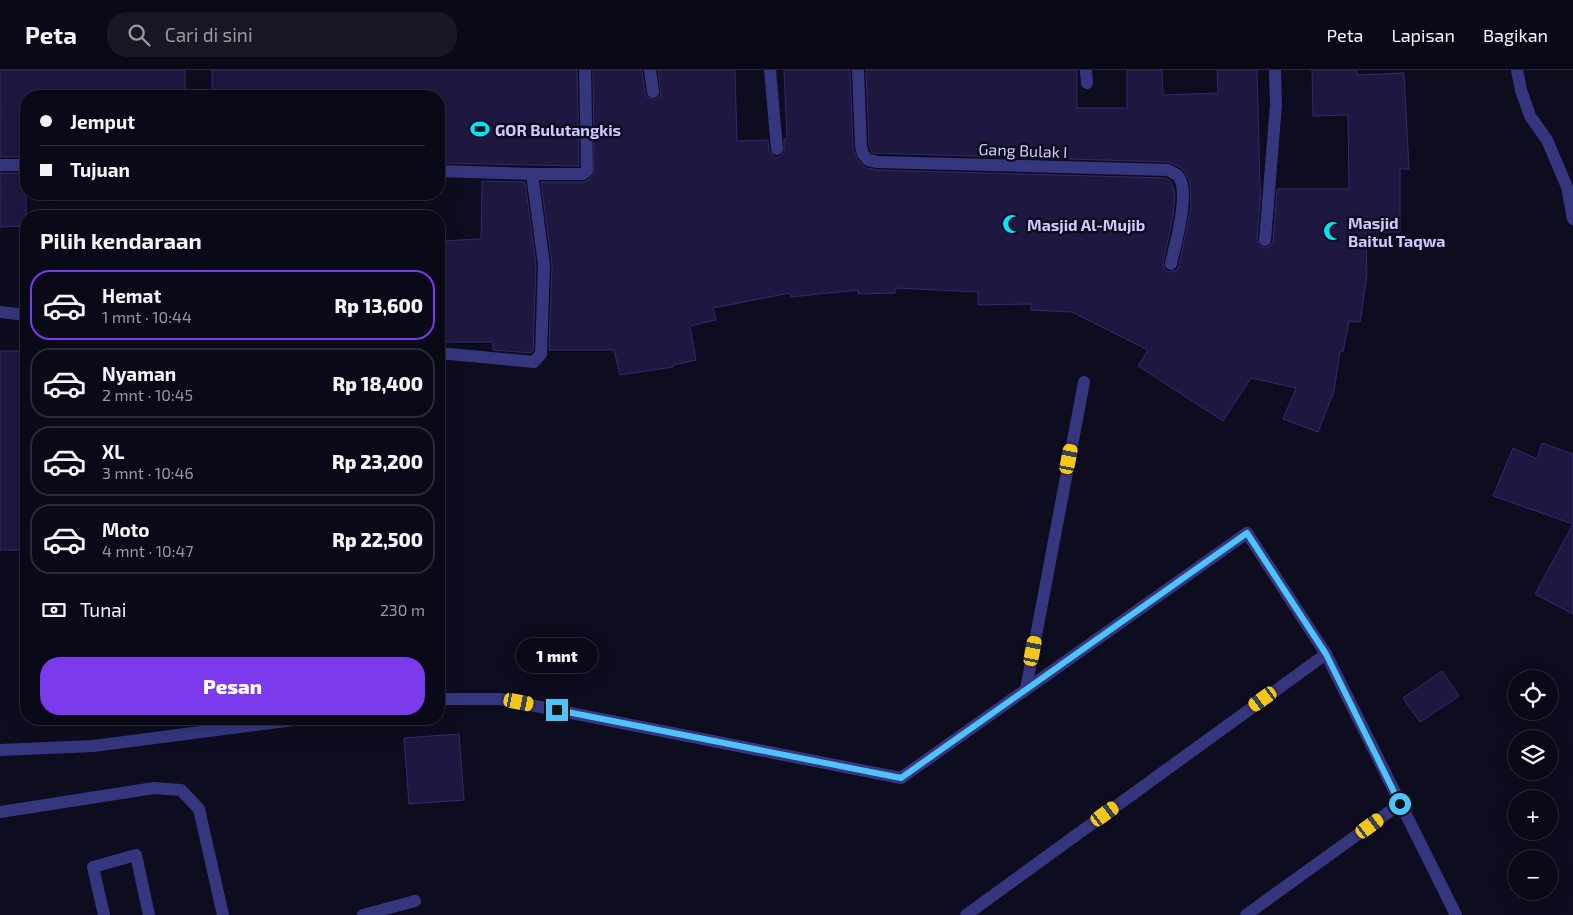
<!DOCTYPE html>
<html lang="id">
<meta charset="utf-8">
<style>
body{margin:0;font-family:"Exo 2",sans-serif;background:#181724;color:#f1f3f6;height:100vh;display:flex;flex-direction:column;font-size:19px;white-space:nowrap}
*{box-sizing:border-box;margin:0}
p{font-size:16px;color:#999aa1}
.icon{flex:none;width:28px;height:28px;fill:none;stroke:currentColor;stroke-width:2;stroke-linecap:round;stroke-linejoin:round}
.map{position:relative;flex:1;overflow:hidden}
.sheet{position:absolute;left:20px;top:140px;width:425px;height:515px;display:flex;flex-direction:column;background:#0a0917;border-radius:20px;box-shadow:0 5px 20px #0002,0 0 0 1px #2a2a36}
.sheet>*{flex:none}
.top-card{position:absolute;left:20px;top:20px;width:425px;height:110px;border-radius:20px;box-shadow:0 5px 20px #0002,0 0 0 1px #2a2a36;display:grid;align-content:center;height:110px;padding:0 20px;background:#0a0917}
.buttons{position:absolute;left:1508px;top:600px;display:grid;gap:10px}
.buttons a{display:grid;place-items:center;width:50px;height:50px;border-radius:50%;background:#0a0917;box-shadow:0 5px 20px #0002,0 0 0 1px #2a2a36;font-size:25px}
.end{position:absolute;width:22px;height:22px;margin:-11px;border:6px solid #4fc3f7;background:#111;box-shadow:0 0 0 2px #111}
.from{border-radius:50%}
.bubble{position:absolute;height:35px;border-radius:18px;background:#0a0917;box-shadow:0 5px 20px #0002,0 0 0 1px #2a2a36;font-size:16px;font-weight:800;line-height:35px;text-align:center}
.car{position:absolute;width:15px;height:30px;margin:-15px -8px;border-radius:6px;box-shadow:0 0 4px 1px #0007;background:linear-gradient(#f5c518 24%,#345 0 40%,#f5c518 0 76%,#345 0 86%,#f5c518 0)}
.top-card b{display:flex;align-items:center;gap:18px;height:48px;font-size:19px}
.top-card b+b{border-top:1px solid #2a2a36}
.top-card i{width:12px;height:12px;background:#f1f3f6}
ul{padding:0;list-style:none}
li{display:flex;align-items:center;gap:15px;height:70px;margin:0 10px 8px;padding:0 10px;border:2px solid #2a2a36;border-radius:20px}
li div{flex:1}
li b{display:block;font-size:19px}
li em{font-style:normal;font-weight:800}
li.on{border-color:#7c3aed}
li>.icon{width:45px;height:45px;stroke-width:1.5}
h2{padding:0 20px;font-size:22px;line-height:60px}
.pay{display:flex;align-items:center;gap:12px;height:55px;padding:0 20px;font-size:19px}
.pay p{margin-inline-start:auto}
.primary-button{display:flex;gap:10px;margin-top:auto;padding:10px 20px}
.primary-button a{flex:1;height:58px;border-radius:20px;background:#7c3aed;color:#fff;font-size:20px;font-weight:800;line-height:58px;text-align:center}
header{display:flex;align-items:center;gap:30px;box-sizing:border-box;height:70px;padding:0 25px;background:#0a0917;border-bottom:1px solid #2a2a36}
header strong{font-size:24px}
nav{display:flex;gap:28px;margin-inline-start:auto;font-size:18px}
.search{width:350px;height:45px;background:#181724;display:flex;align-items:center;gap:12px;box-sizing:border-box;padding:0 18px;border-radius:20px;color:#999aa1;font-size:19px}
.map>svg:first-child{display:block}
.building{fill:#1e1840;stroke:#34296d}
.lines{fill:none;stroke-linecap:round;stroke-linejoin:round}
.lane{stroke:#36367f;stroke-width:12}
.street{stroke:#36367f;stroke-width:12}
.route{stroke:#4fc3f7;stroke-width:6}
.labels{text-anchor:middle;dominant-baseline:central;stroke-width:5;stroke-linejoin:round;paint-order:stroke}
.poi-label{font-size:16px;font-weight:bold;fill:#cecaff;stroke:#0e0c1f;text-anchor:start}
.street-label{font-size:16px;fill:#cecaff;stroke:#0e0c1f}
</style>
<header>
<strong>Peta</strong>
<div class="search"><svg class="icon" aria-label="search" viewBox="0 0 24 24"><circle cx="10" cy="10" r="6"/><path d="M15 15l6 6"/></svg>Cari di sini</div>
<nav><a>Peta</a><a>Lapisan</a><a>Bagikan</a></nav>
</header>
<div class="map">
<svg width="1573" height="845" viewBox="0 0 1573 845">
<rect width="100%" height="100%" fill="#0e0c1f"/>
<g class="building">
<path d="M0 0H185V26H26V87H0Z"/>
<path d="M212 0H577L579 96 439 93V26H273V24L212 21Z"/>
<path d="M593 0H642L645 24 647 27 654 30 658 28 661 25 658 0H735L737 71 768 70 769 80 774 87H778L784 83V69H787L784 0H850L853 78 857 89 866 98 878 100 1166 108 1171 111 1175 124 1173 147 1163 193 1165 200 1170 202 1177 200 1179 196 1191 136 1190 112 1185 102 1180 97 1168 92 872 83 869 75 866 0H1077V38H1127V0H1162L1163 25 1218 23 1217 0H1257L1260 119H1261L1257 169 1260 176 1265 178 1271 175 1273 171 1277 119H1349L1348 45 1313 46 1312 0H1357V5L1404 3 1409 99H1400V162H1366L1367 205 1360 252 1349 251 1343 282 1340 281 1334 321 1318 362 1283 349 1296 318 1251 308 1223 351 1138 296 1148 280 1072 242 1031 240V234L978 235V222L895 218V223L858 224V220L791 227 790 223 713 238 716 250 690 256 696 290 673 295V297L620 305 614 280H549L552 195 541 112H583L588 110 594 104Z"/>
<path d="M0 103H26V156L0 157Z"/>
<path d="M482 111 525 112 536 195 533 281 531 283 493 280V272H439L442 231H439V171L481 169Z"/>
<rect x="0" y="281" width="26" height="199"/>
<path d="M1542 373 1573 384V454L1493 426 1513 378 1537 389Z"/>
<path d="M1573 454V544L1535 524Z"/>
<path d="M1442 601 1459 626 1420 652 1403 628Z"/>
<path d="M459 664 464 730 409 734 404 668Z"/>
</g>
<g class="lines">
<g class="lane">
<path d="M0 742 154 718 181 720 199 739 223 845"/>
<path d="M104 845 93 797 136 785 149 845"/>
<path d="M363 845 415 831"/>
</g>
<g class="street">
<path d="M650 0 653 22"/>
<path d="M770 0 777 79"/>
<path d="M858 0 861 76 863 84 868 90 878 92 1168 100C1171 102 1176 103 1178 106 1191 121 1175 175 1171 194"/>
<path d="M1086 0 1087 13"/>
<path d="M1517 0 1521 20 1530 46 1547 70 1567 117 1573 149"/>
<path d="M0 95H26"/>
<path d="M439 101 532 104"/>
<path d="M1265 170 1276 35 1275 0"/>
<path d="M0 242 26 245"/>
<path d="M439 283 534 292 541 284 544 195 532 104H583L587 101 585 0"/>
<path d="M1026 619 1084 312"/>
<path d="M439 629H500L901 708 1247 463 1326 584 1456 845"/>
<path d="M0 680 93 676 301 649"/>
<path d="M966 845 1326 584"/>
<path d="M1246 845 1400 734"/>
</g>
</g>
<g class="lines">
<path class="route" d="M557 640 901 708 1247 463 1326 584 1400 734"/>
</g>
<defs>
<g id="stadium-bare" transform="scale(1.5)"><path d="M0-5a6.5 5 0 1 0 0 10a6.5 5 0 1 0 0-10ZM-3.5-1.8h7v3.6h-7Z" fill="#00e6f5" stroke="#0e0c1f" stroke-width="2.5" paint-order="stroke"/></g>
<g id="mosque-bare" transform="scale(1.5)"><path d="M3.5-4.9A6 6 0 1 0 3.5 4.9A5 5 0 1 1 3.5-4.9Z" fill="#00e6f5" stroke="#0e0c1f" stroke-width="2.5" paint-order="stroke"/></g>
</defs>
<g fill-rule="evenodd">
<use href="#stadium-bare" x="480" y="59"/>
<use href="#mosque-bare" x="1012" y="154"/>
<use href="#mosque-bare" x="1333" y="161"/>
</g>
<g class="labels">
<g class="poi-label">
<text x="495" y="59">GOR Bulutangkis</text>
<text x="1348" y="152">Masjid<tspan x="1348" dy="18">Baitul Taqwa</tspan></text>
<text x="1027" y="154">Masjid Al-Mujib</text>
</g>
<g class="street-label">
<text transform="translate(1023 80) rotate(2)">Gang Bulak I</text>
</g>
</g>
</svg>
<div class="buttons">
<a><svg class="icon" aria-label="locate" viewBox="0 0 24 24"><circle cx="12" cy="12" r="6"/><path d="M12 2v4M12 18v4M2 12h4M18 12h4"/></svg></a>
<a><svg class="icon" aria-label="layers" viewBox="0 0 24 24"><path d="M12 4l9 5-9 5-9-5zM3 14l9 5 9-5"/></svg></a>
<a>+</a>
<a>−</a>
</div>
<i class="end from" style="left:1400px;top:734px"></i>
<i class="end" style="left:557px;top:640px"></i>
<div class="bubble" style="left:516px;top:568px;width:82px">1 mnt</div>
<i class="car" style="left:1069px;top:389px;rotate:11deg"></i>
<i class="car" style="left:1033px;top:581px;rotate:11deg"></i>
<i class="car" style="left:1263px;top:629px;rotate:234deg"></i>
<i class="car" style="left:519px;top:632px;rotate:101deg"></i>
<i class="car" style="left:1105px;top:744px;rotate:54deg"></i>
<i class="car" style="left:1370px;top:756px;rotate:54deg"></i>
<div class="top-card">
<b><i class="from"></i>Jemput</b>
<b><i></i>Tujuan</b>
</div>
<section class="sheet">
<h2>Pilih kendaraan</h2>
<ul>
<li class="on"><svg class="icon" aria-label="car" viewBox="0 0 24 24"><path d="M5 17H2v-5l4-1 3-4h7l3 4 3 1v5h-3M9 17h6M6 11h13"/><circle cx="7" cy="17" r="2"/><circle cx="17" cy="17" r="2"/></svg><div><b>Hemat</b><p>1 mnt · 10:44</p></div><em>Rp 13,600</em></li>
<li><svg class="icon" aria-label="car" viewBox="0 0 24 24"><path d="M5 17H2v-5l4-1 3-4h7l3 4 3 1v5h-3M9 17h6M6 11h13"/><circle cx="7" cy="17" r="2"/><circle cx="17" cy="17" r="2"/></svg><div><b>Nyaman</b><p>2 mnt · 10:45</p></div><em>Rp 18,400</em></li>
<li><svg class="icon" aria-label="car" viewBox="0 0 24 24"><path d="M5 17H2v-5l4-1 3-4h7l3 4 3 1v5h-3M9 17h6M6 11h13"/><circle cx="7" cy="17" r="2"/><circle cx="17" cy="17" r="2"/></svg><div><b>XL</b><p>3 mnt · 10:46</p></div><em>Rp 23,200</em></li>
<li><svg class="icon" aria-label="car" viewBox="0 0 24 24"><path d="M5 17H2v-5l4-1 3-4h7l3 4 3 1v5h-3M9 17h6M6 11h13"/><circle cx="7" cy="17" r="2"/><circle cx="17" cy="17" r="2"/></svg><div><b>Moto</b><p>4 mnt · 10:47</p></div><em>Rp 22,500</em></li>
</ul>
<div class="pay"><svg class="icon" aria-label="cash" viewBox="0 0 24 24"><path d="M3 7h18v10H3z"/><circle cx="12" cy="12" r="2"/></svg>Tunai<p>230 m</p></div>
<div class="primary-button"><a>Pesan</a></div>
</section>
</div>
